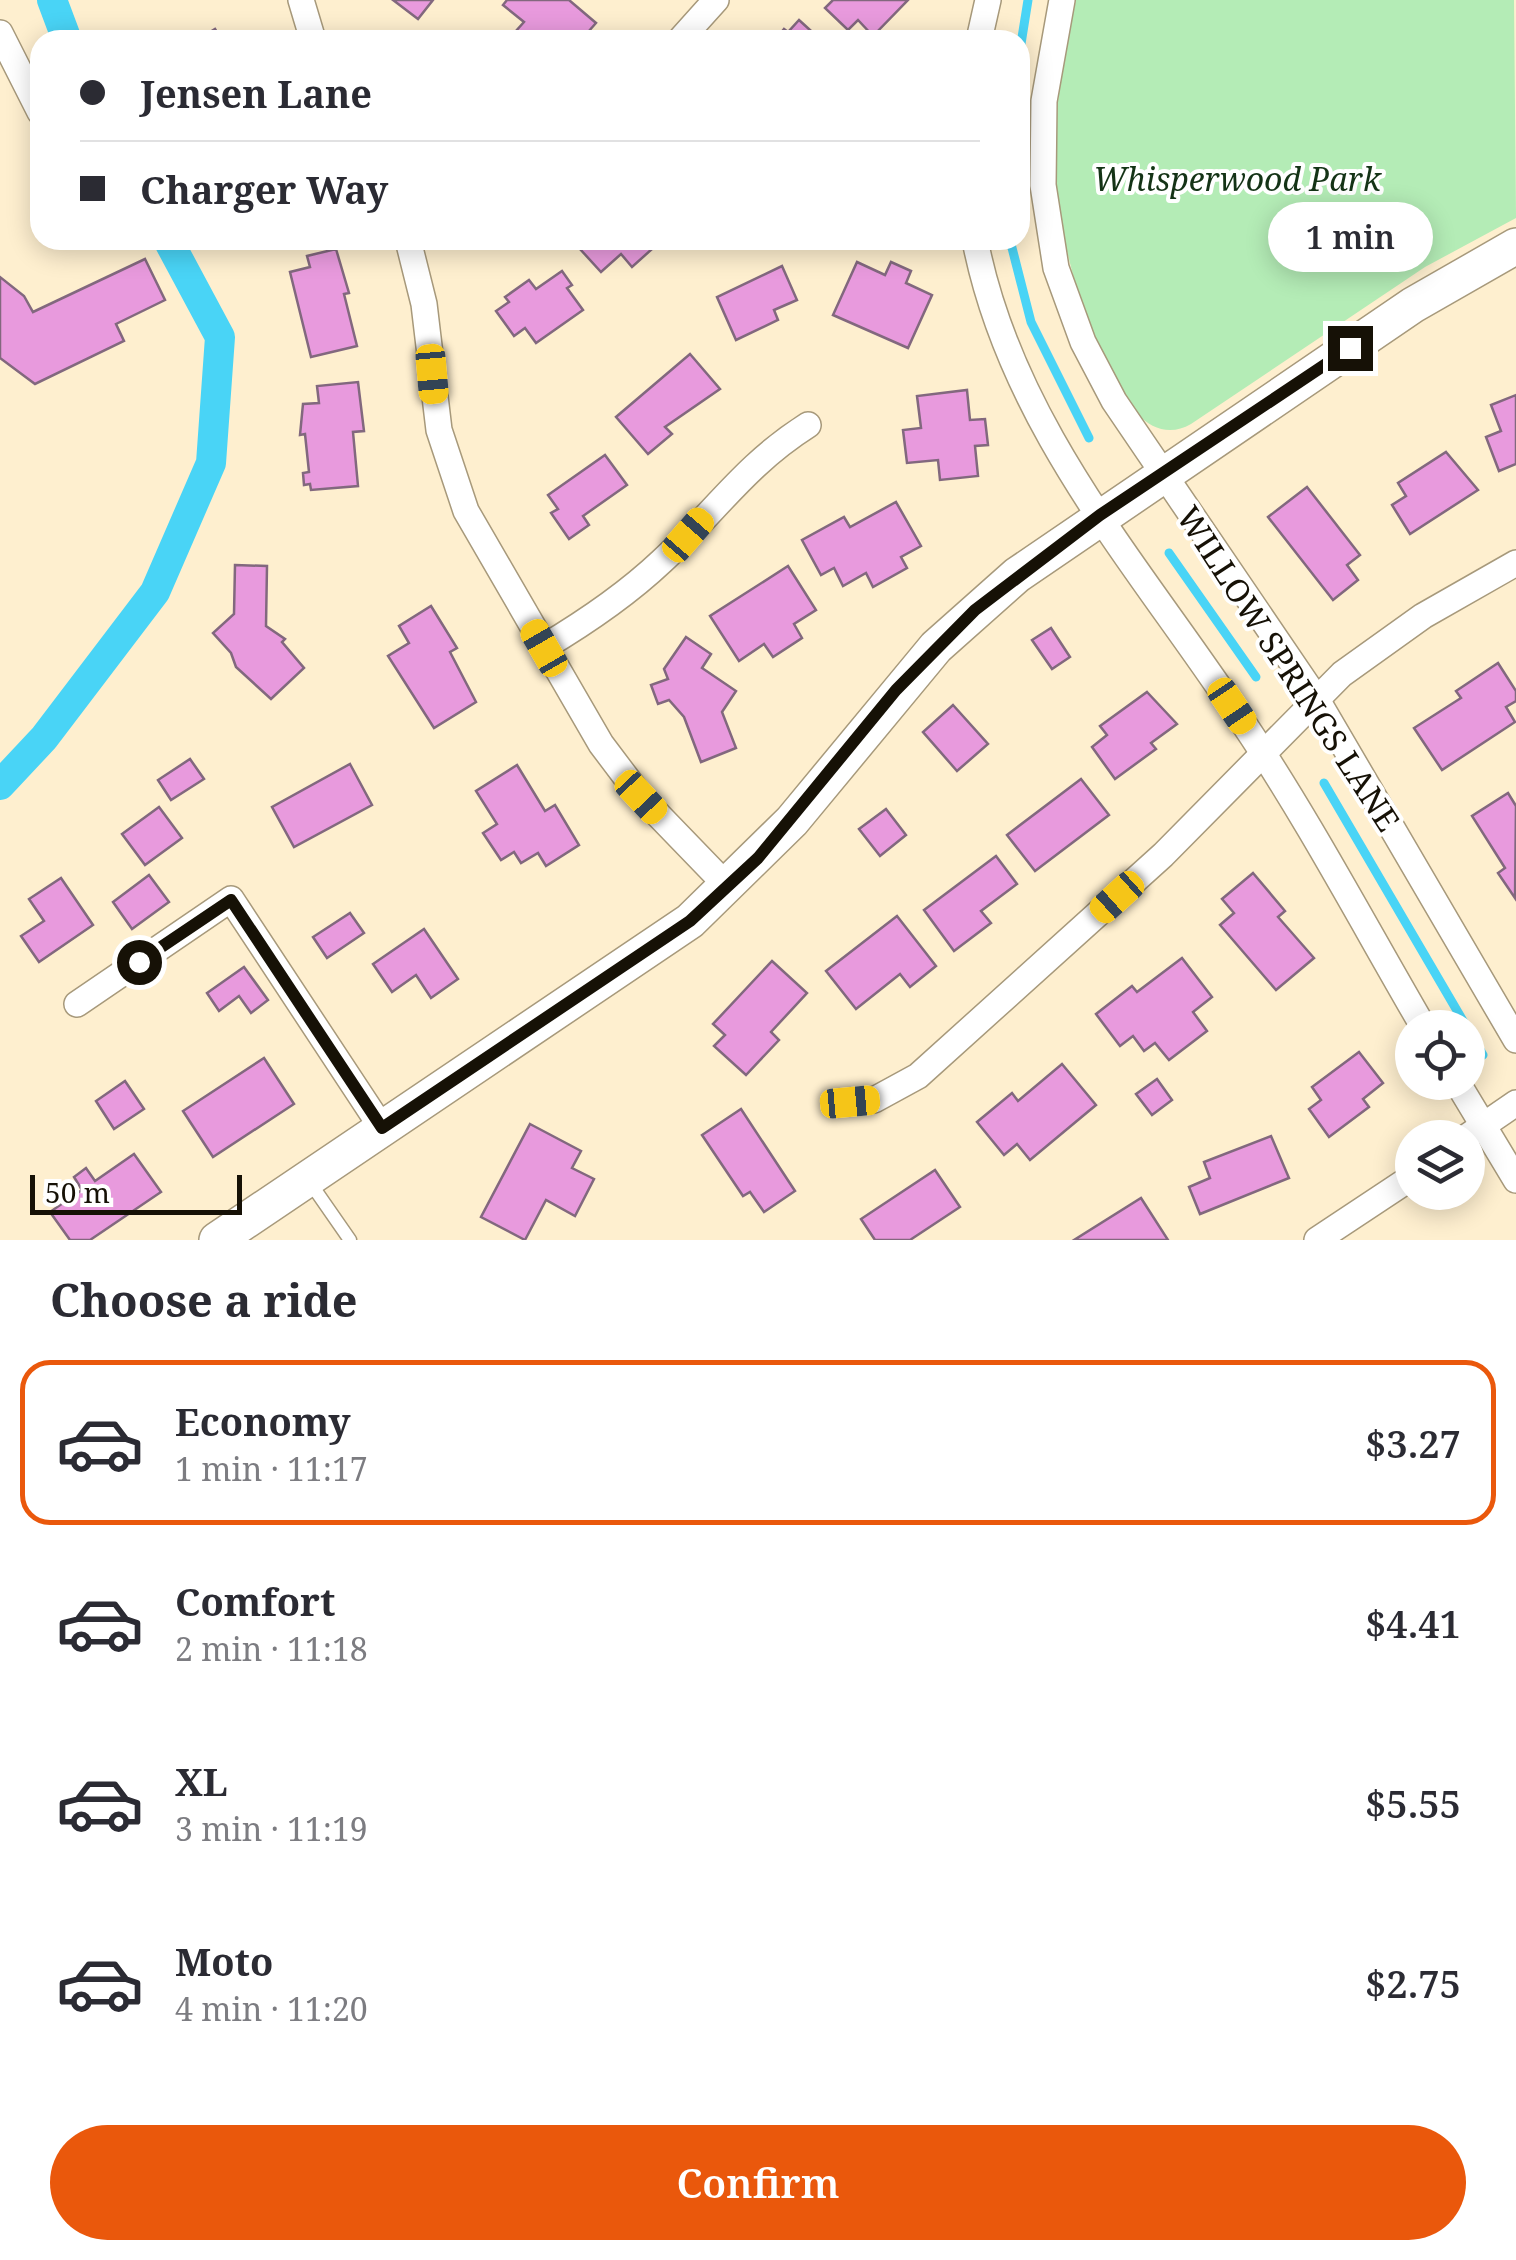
<!DOCTYPE html>
<meta charset="utf-8">
<style>
body{margin:0;font-family:"Noto Serif",serif;background:#f2f2f3;color:#2b2b33;height:100vh;display:flex;flex-direction:column;font-size:38px;white-space:nowrap}
*{box-sizing:border-box;margin:0}
p{font-size:32px;color:#7c7c81}
.icon{flex:none;width:55px;height:55px;fill:none;stroke:currentColor;stroke-width:2;stroke-linecap:round;stroke-linejoin:round}
.map{position:relative;height:1240px;overflow:hidden}
.sheet{display:flex;flex-direction:column;background:#fff;flex:1}
.sheet>*{flex:none}
.guide{position:absolute;left:30px;top:30px;width:1000px;height:220px;border-radius:30px;box-shadow:0 5px 25px #0003;display:grid;align-content:center;height:220px;padding:0 50px;background:#fff}
.tools{position:absolute;left:1395px;top:1010px;display:grid;gap:20px}
.tools a{display:grid;place-items:center;width:90px;height:90px;border-radius:50%;background:#fff;box-shadow:0 5px 25px #0003;font-size:50px}
.scale{position:absolute;left:30px;bottom:25px;width:212px;box-sizing:border-box;padding-left:10px;border:5px solid #161106;border-top:0;font-size:28px;line-height:35px;white-space:nowrap;color:#161106;-webkit-text-stroke:8px #fff;paint-order:stroke}
.end{position:absolute;width:45px;height:45px;margin:-22px;border:12px solid #161106;background:#fff;box-shadow:0 0 0 5px #fff}
.from{border-radius:50%}
.bubble{position:absolute;height:70px;border-radius:35px;background:#fff;box-shadow:0 5px 25px #0003;font-size:32px;font-weight:600;line-height:70px;text-align:center}
.car{position:absolute;width:30px;height:60px;margin:-30px -15px;border-radius:12px;box-shadow:0 0 8px 2px #0007;background:linear-gradient(#f5c518 24%,#345 0 40%,#f5c518 0 76%,#345 0 86%,#f5c518 0)}
.guide b{display:flex;align-items:center;gap:35px;height:95px;font-size:38px}
.guide b+b{border-top:2px solid #e1e1e2}
.guide i{width:25px;height:25px;background:#2b2b33}
ul{padding:0;list-style:none}
li{display:flex;align-items:center;gap:30px;height:165px;margin:0 20px 15px;padding:0 30px;border:5px solid transparent;border-radius:30px}
li div{flex:1}
li b{display:block;font-size:38px}
li em{font-style:normal;font-weight:600}
li.current{border-color:#ea580c}
li>.icon{width:90px;height:90px;stroke-width:1.5}
h2{padding:0 50px;font-size:45px;line-height:120px}
.cta{display:flex;gap:20px;margin-top:auto;padding:20px 50px}
.cta a{flex:1;height:115px;border-radius:60px;background:#ea580c;color:#fff;font-size:40px;font-weight:600;line-height:115px;text-align:center}
.map>svg:first-child{display:block}
.green{fill:#b4ecb6}
.lines{fill:none;stroke-linecap:round;stroke-linejoin:round}
.stream{stroke:#49d4f6;stroke-width:9}
.canal{stroke:#49d4f6;stroke-width:30}
.building{fill:#e89add;stroke:#82687e;stroke-width:2.5}
.lane-casing{stroke:#a7997b;stroke-width:15}
.street-casing{stroke:#a7997b;stroke-width:28}
.secondary-casing{stroke:#a7997b;stroke-width:38}
.lane{stroke:#fff;stroke-width:12}
.street{stroke:#fff;stroke-width:25}
.secondary{stroke:#fff;stroke-width:35}
.route{stroke:#161106;stroke-width:12}
.labels{text-anchor:middle;dominant-baseline:central;stroke-width:8;stroke-linejoin:round;paint-order:stroke}
.park-label{font-size:32px;font-style:italic;fill:#143316;stroke:#fff}
.street-label{font-size:32px;fill:#161106;stroke:#fff}
</style>
<div class="map">
<svg width="1516" height="1240" viewBox="0 0 1516 1240">
<rect width="100%" height="100%" fill="#feefcf"/>
<path class="green" d="M1076 0H1514L1516 218 1425 267 1191 424C1111 471 1058 233 1055 181 1052 119 1063 60 1076 0Z"/>
<g class="lines">
<g class="stream">
<path d="M1020 50 1028 0"/>
<path d="M1010 240 1031 322 1089 438"/>
<path d="M1169 553 1256 677"/>
<path d="M1324 783 1483 1055"/>
</g>
<g class="canal">
<path d="M52 0 67 40"/>
<path d="M0 785 44 738 155 592 211 463 220 337 168 240"/>
</g>
</g>
<g class="building">
<path d="M393 0H433L418 19Z"/>
<path d="M507 0H569L596 23 581 40H508L524 22 503 5Z"/>
<path d="M833 0H908L873 36 858 20 848 30 825 8Z"/>
<path d="M799 20 821 40H775L784 29 788 32Z"/>
<path d="M215 29 222 40H197Z"/>
<path d="M589 240H662L632 267 621 254 601 272 580 249Z"/>
<path d="M336 249 349 293 344 294 357 346 311 357 290 272 310 267 307 256Z"/>
<path d="M145 259 165 300 116 324 124 341 35 384 0 358V277L24 296 33 312Z"/>
<path d="M857 262 885 275 891 262 911 271 906 283 932 295 908 348 833 315Z"/>
<path d="M782 266 797 300 774 310 778 320 736 340 717 297Z"/>
<path d="M562 271 572 285 567 288 583 310 536 343 525 328 514 336 496 311 509 302 505 297 529 280 536 289Z"/>
<path d="M690 354 720 389 665 427 672 434 648 454 616 417Z"/>
<path d="M358 382 364 431 353 432 358 486 311 490 310 484 304 485 303 473 309 472 305 434 300 435 303 404 319 403 317 386Z"/>
<path d="M967 390 970 420 985 419 988 445 975 446 978 476 940 480 938 460 907 463 903 430 921 428 917 396Z"/>
<path d="M1516 395V464L1499 471 1486 437 1501 431 1491 405Z"/>
<path d="M1446 452 1478 490 1410 534 1392 505 1406 496 1398 483Z"/>
<path d="M605 455 627 485 583 516 589 525 569 539 551 513 558 509 548 495Z"/>
<path d="M1307 487 1360 555 1347 565 1358 580 1333 600 1268 517Z"/>
<path d="M896 502 921 546 901 557 907 568 873 587 866 573 843 586 834 568 821 575 802 540 844 517 850 527Z"/>
<path d="M235 565 267 566 266 626 285 639 282 642 304 668 271 699 236 667 231 653 213 633 234 614Z"/>
<path d="M788 566 816 610 794 624 802 638 773 657 764 644 739 661 710 616Z"/>
<path d="M431 606 457 648 450 652 476 702 434 728 388 656 409 643 399 626Z"/>
<path d="M1051 628 1070 657 1052 669 1032 640Z"/>
<path d="M686 637 711 654 702 668 736 691 722 712 736 748 701 762 684 717 669 700 658 704 651 685 668 679 664 669Z"/>
<path d="M1498 663 1516 691V701L1506 707 1515 722 1442 770 1414 728 1461 698 1456 691Z"/>
<path d="M1147 692 1177 724 1151 743 1156 749 1115 779 1092 747 1107 735 1100 726Z"/>
<path d="M953 705 988 744 957 771 923 732Z"/>
<path d="M190 759 204 779 171 800 158 780Z"/>
<path d="M350 764 372 805 294 847 272 807Z"/>
<path d="M517 765 545 811 555 805 579 845 546 866 538 853 521 863 514 852 501 860 483 833 497 824 476 791Z"/>
<path d="M1081 779 1109 815 1035 871 1007 835Z"/>
<path d="M1508 793 1516 806 1515 898 1498 873 1505 868 1472 816Z"/>
<path d="M159 807 182 838 145 865 122 834Z"/>
<path d="M886 809 906 835 880 856 859 829Z"/>
<path d="M996 856 1017 884 981 911 991 923 954 951 924 910Z"/>
<path d="M1253 873 1285 911 1278 917 1314 958 1276 990 1220 925 1234 913 1222 899Z"/>
<path d="M149 875 169 902 132 929 113 902Z"/>
<path d="M61 878 93 925 39 962 21 936 44 921 29 899Z"/>
<path d="M350 913 364 933 327 958 313 937Z"/>
<path d="M897 916 936 966 910 987 900 974 856 1009 826 971Z"/>
<path d="M424 929 458 979 431 998 416 975 392 992 373 964Z"/>
<path d="M1182 958 1212 997 1193 1012 1207 1031 1169 1060 1155 1043 1144 1051 1133 1036 1120 1046 1096 1014 1132 986 1137 992Z"/>
<path d="M772 961 807 993 771 1032 779 1040 746 1075 714 1046 725 1035 713 1024Z"/>
<path d="M244 967 268 1000 251 1013 239 996 219 1011 207 993Z"/>
<path d="M1359 1052 1383 1083 1363 1099 1369 1107 1329 1137 1309 1109 1321 1100 1312 1087Z"/>
<path d="M264 1058 294 1104 213 1157 183 1111Z"/>
<path d="M1062 1064 1096 1105 1030 1160 1017 1144 1004 1155 977 1122 1012 1093 1018 1101Z"/>
<path d="M1157 1079 1172 1100 1152 1115 1136 1094Z"/>
<path d="M125 1081 144 1109 114 1129 96 1101Z"/>
<path d="M741 1109 795 1191 764 1212 750 1192 743 1196 702 1135Z"/>
<path d="M530 1124 581 1151 572 1168 594 1179 575 1216 546 1200 525 1240 481 1217Z"/>
<path d="M1271 1136 1289 1178 1200 1214 1189 1187 1210 1178 1204 1162Z"/>
<path d="M134 1154 161 1192 90 1240H70L50 1212 82 1190 74 1177 86 1168 95 1181Z"/>
<path d="M935 1170 960 1207 910 1240H875L861 1219Z"/>
<path d="M1141 1198 1168 1240H1074Z"/>
</g>
<g class="lines">
<g class="lane-casing">
<path id="lane" d="M309 1181 350 1240"/>
</g>
<g class="street-casing">
<g id="street">
<path d="M301 0 313 40"/>
<path d="M1062 0 1044 101 1043 185 1056 268 1083 342 1114 401 1316 698 1516 1040"/>
<path d="M0 33 40 112"/>
<path d="M680 40 716 0"/>
<path d="M979 40 988 0"/>
<path d="M408 240 424 304 439 430 466 511 601 744 641 797 728 887"/>
<path d="M975 240C1011 426 1140 567 1242 721 1308 819 1364 925 1424 1028"/>
<path d="M544 647C586 622 626 595 662 561 715 512 745 465 808 425"/>
<path d="M77 1004 231 899 382 1128"/>
<path d="M1457 1082 1516 1180"/>
<path d="M850 1102 874 1100 918 1076 1163 855 1342 674 1423 616 1516 563"/>
<path d="M1465 1138 1516 1103"/>
<path d="M1317 1240 1412 1177"/>
</g>
</g>
<g class="secondary-casing">
<path id="secondary" d="M217 1240 690 921 792 821 936 647 1017 575 1413 305 1516 246"/>
</g>
<use href="#lane" class="lane"/>
<use href="#street" class="street"/>
<use href="#secondary" class="secondary"/>
</g>
<g class="lines">
<path class="route" d="M139 962 231 900 382 1128 690 921 758 858 896 690 975 610 1100 515 1350 348"/>
</g>
<g class="labels">
<g class="park-label">
<text x="1237" y="178">Whisperwood Park</text>
</g>
<g class="street-label">
<text transform="translate(1289 668) rotate(57)">WILLOW SPRINGS LANE</text>
</g>
</g>
</svg>
<div class="tools">
<a><svg class="icon" aria-label="locate" viewBox="0 0 24 24"><circle cx="12" cy="12" r="6"/><path d="M12 2v4M12 18v4M2 12h4M18 12h4"/></svg></a>
<a><svg class="icon" aria-label="layers" viewBox="0 0 24 24"><path d="M12 4l9 5-9 5-9-5zM3 14l9 5 9-5"/></svg></a>
</div>
<div class="scale">50 m</div>
<i class="end from" style="left:139px;top:962px"></i>
<i class="end" style="left:1350px;top:348px"></i>
<div class="bubble" style="left:1268px;top:202px;width:165px">1 min</div>
<i class="car" style="left:432px;top:374px;rotate:175deg"></i>
<i class="car" style="left:688px;top:535px;rotate:41deg"></i>
<i class="car" style="left:544px;top:648px;rotate:330deg"></i>
<i class="car" style="left:1232px;top:706px;rotate:146deg"></i>
<i class="car" style="left:641px;top:797px;rotate:137deg"></i>
<i class="car" style="left:1117px;top:897px;rotate:228deg"></i>
<i class="car" style="left:850px;top:1102px;rotate:85deg"></i>
<div class="guide">
<b><i class="from"></i>Jensen Lane</b>
<b><i></i>Charger Way</b>
</div>
</div>
<section class="sheet">
<h2>Choose a ride</h2>
<ul>
<li class="current"><svg class="icon" aria-label="car" viewBox="0 0 24 24"><path d="M5 17H2v-5l4-1 3-4h7l3 4 3 1v5h-3M9 17h6M6 11h13"/><circle cx="7" cy="17" r="2"/><circle cx="17" cy="17" r="2"/></svg><div><b>Economy</b><p>1 min · 11:17</p></div><em>$3.27</em></li>
<li><svg class="icon" aria-label="car" viewBox="0 0 24 24"><path d="M5 17H2v-5l4-1 3-4h7l3 4 3 1v5h-3M9 17h6M6 11h13"/><circle cx="7" cy="17" r="2"/><circle cx="17" cy="17" r="2"/></svg><div><b>Comfort</b><p>2 min · 11:18</p></div><em>$4.41</em></li>
<li><svg class="icon" aria-label="car" viewBox="0 0 24 24"><path d="M5 17H2v-5l4-1 3-4h7l3 4 3 1v5h-3M9 17h6M6 11h13"/><circle cx="7" cy="17" r="2"/><circle cx="17" cy="17" r="2"/></svg><div><b>XL</b><p>3 min · 11:19</p></div><em>$5.55</em></li>
<li><svg class="icon" aria-label="car" viewBox="0 0 24 24"><path d="M5 17H2v-5l4-1 3-4h7l3 4 3 1v5h-3M9 17h6M6 11h13"/><circle cx="7" cy="17" r="2"/><circle cx="17" cy="17" r="2"/></svg><div><b>Moto</b><p>4 min · 11:20</p></div><em>$2.75</em></li>
</ul>
<div class="cta"><a>Confirm</a></div>
</section>
